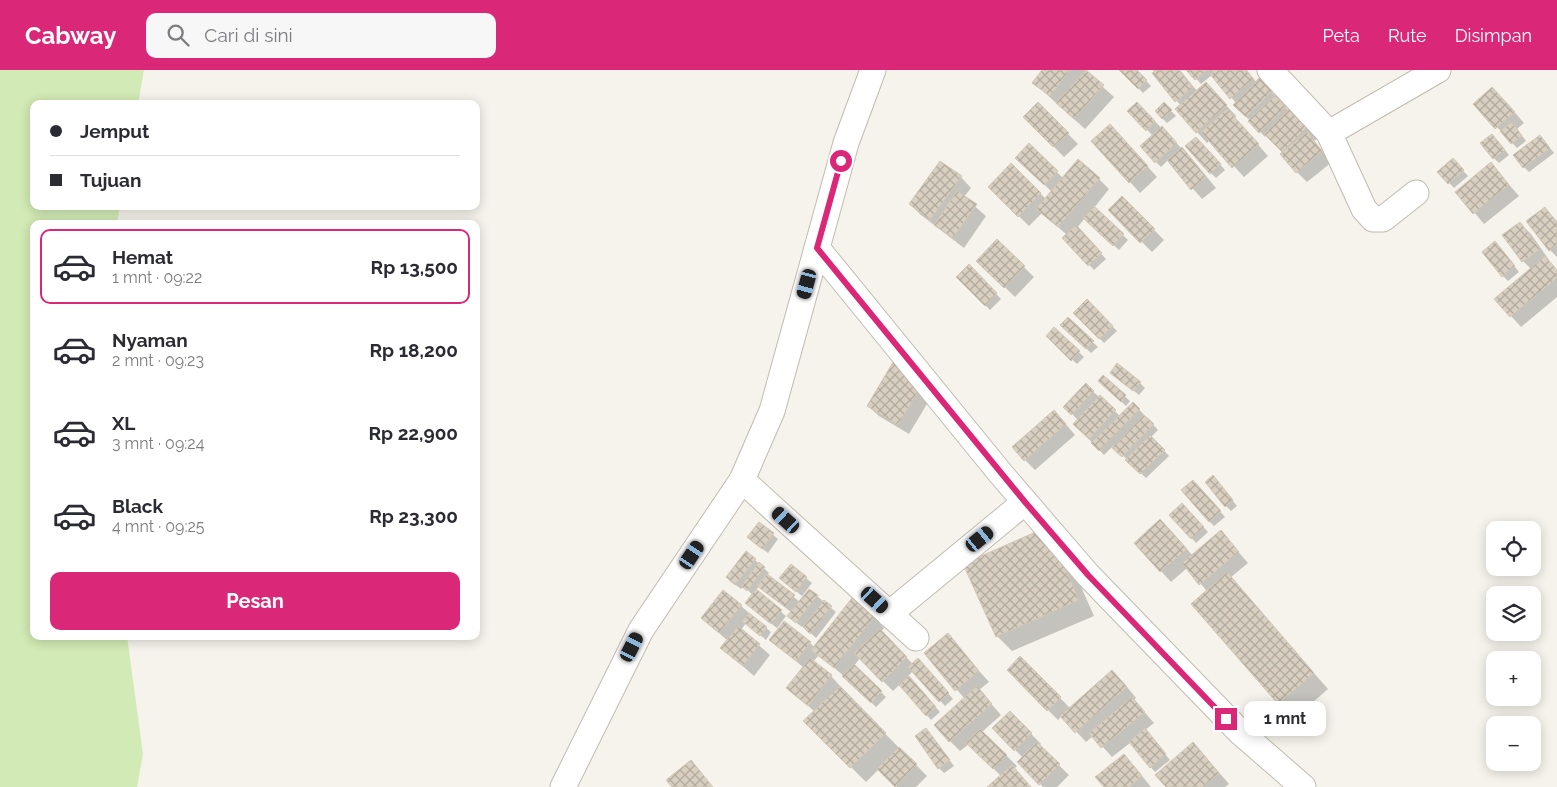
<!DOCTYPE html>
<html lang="id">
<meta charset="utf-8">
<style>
body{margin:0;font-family:Raleway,sans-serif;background:#f7f7f7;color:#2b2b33;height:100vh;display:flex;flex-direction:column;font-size:19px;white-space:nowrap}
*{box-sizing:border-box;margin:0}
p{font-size:16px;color:#7c7c81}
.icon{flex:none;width:28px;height:28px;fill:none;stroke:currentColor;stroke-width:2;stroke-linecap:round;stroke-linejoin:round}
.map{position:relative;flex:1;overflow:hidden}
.details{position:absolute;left:30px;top:150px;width:450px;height:420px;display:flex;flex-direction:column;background:#fff;border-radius:10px;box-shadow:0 2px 12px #0003}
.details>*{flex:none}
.top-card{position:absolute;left:30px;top:30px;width:450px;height:110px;border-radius:10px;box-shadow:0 2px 12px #0003;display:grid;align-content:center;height:110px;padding:0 20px;background:#fff}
.buttons{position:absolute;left:1486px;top:451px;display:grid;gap:10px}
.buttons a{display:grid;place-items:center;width:55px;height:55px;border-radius:10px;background:#fff;box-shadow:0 2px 12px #0003;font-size:25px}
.end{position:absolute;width:22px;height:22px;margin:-11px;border:6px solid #db2777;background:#fff;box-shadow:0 0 0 2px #fff}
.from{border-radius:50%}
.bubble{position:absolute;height:35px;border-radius:10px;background:#fff;box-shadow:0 2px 12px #0003;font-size:16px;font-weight:700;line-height:35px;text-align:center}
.car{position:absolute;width:15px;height:30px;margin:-15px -8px;border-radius:6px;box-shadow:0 0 4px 1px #0007;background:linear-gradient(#222 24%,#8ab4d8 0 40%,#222 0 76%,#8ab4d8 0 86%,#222 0)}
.top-card b{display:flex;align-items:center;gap:18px;height:48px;font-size:19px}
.top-card b+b{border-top:1px solid #e1e1e2}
.top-card i{width:12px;height:12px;background:#2b2b33}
ul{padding:9px 0 0;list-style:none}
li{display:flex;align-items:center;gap:15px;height:75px;margin:0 10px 8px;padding:0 10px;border:2px solid transparent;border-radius:10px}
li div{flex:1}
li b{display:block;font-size:19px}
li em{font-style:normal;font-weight:700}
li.active{border-color:#db2777}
li>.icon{width:45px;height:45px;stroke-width:1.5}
.action{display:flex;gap:10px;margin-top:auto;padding:10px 20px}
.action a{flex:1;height:58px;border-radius:10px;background:#db2777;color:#fff;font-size:20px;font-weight:700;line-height:58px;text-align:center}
header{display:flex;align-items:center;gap:30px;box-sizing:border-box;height:70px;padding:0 25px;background:#db2777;color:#fff}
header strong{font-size:24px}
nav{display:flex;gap:28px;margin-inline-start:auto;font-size:18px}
.search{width:350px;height:45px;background:#f7f7f7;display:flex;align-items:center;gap:12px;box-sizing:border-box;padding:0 18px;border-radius:10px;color:#7c7c81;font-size:19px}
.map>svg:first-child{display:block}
.green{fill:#d2eab5}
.shadow{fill:#0003}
.building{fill:url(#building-cross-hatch);stroke:#d3c7b4}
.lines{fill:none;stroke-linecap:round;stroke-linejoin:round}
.minor-casing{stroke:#c2bbae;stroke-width:27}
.minor{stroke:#fff;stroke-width:25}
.route{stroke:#db2777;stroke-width:6}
</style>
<header>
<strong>Cabway</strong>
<div class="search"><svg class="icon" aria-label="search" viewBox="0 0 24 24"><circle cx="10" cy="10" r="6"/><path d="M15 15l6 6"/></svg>Cari di sini</div>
<nav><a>Peta</a><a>Rute</a><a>Disimpan</a></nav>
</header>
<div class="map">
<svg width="1557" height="717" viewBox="0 0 1557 717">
<defs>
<pattern id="building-cross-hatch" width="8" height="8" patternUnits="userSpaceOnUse" patternTransform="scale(1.25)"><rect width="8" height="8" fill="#d8cfc1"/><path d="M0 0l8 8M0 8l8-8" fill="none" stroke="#b1aa9e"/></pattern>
</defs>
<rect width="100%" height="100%" fill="#f6f3ec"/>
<path class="green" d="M0 0H144L138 34H34V136H120L117 154H34V566H127L143 684 137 717H0Z"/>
<g class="shadow">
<path d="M1043 0H1084L1114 27 1085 59 1034 13Z"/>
<path d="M1121 0H1136L1151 16 1143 23Z"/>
<path d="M1153 0H1180L1197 21 1216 24 1236 46 1235 48 1268 86 1244 107 1210 70 1207 73 1177 40 1181 36Z"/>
<path d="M1188 0H1213L1214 2 1217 0H1247L1257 13 1260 9 1289 41 1319 67 1314 71 1332 92 1307 112 1297 102 1284 82 1266 65 1265 67 1235 35 1236 33 1212 5 1201 14Z"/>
<path d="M1503 29 1524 53 1517 59 1526 71 1517 78 1475 34Z"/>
<path d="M1137 33 1192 89 1216 118 1202 129 1168 90 1161 97 1156 92 1153 66 1129 41Z"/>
<path d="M1038 34 1078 74 1064 87 1025 47Z"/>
<path d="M1164 34 1176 46 1167 53 1162 48Z"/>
<path d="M1120 66 1157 107 1140 123 1130 112Z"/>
<path d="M1540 66 1554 83 1529 102 1524 97Z"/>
<path d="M1497 70 1509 85 1499 93 1494 88Z"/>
<path d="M1201 73 1225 100 1216 108 1211 103Z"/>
<path d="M1029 75 1063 108 1099 109 1109 119 1094 138 1128 170 1119 180 1085 148 1077 158 1106 189 1094 200 1064 168 1067 165 1042 143 1029 156 989 117 1011 95 1046 129 1052 122 1017 88Z"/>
<path d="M1453 90 1468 106 1454 118 1439 102Z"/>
<path d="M1491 94 1519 126 1484 154 1457 122Z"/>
<path d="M961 107 971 118 964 127 986 146 964 178 921 145 910 134Z"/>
<path d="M1122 128 1164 170 1152 182 1110 140Z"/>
<path d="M1545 138 1557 151V187L1550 180Z"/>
<path d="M1520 153 1531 164 1549 190 1548 191 1557 200V227L1521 257 1496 229 1531 199 1523 191Z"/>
<path d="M997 171 1034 207 1015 227 978 191Z"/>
<path d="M1500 178 1519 202 1508 211 1503 206Z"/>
<path d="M969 196 1001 229 990 240 957 207Z"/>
<path d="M1087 231 1117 261 1104 273 1075 243Z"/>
<path d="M1068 249 1098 277 1091 283 1062 255Z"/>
<path d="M1054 259 1084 287 1077 294 1047 266Z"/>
<path d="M895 290 936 319 909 364 879 346 868 336Z"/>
<path d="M1103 307 1130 331 1126 336 1104 316Z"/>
<path d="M1117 307 1140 313 1145 318 1139 325Z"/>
<path d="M1086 315 1120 346 1133 333 1158 360 1151 367 1169 386 1146 408 1113 376 1104 385 1074 354 1078 350 1065 337Z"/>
<path d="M1064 352 1075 365 1035 400 1025 390Z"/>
<path d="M1218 412 1237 436 1231 441 1226 436Z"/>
<path d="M1198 416 1225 447 1214 456 1209 451Z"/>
<path d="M1182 435 1208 462 1196 473 1171 445Z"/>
<path d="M759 453 778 469 768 483 753 472Z"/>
<path d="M1171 461 1193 486 1221 462 1248 493 1230 508 1328 619 1294 649 1279 633 1207 521 1187 498 1171 512 1135 473Z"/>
<path d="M1062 474 1094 546 1012 581 997 566Z"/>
<path d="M755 490 769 503 767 506 800 532 817 526 836 542 816 568 803 556 802 557 794 551 792 543 759 516 755 521 786 546 777 558 751 538 753 525 743 516 741 519 732 512Z"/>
<path d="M791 496 812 513 802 526 786 513Z"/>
<path d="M741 536 771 562 766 570 746 553 741 560 770 585 754 606 722 578 728 571 702 548Z"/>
<path d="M874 547 884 558 881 562 913 594H923L953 629 945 636 913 601 908 606 940 642 931 650 900 614 893 621 860 588 854 596 886 627 876 637 845 607 819 585 813 592 831 606 841 617 840 618 927 706 916 717H897L879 699 866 712 805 651 815 642 788 618 804 598 771 570 810 573 815 578Z"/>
<path d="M947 565 989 612 979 620 1001 645 982 662 1017 696 1014 699 1031 717H988L1001 706 969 674 960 681 950 671 965 629 925 583Z"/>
<path d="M1020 588 1071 639 1123 612 1136 628 1134 630 1154 653 1145 660 1170 690 1155 702 1130 673 1112 687 1093 666 1086 672 1062 646 1058 650 1008 600Z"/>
<path d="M1268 639 1278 651 1257 667 1243 650Z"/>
<path d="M1010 642 1041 674 1039 676 1069 705 1057 717H1043L1019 692 1023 688 994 658Z"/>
<path d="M926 660 954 696 944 703 939 698Z"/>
<path d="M1203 684 1229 714 1225 717H1168Z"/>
<path d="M1123 685 1134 696 1151 717H1106Z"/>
</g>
<g class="building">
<path d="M1042 0H1070L1050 26 1032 13Z"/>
<path d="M1086 0 1104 15 1074 49 1056 33Z"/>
<path d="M1119 0H1137L1147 10 1138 19Z"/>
<path d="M1156 0H1179L1193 18 1175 32 1152 3Z"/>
<path d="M1186 0H1207L1195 10Z"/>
<path d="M1215 0H1246L1253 9 1230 29 1210 4Z"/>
<path d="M1260 7 1273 20 1246 47 1233 35Z"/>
<path d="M1206 12 1227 35 1196 63 1175 39Z"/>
<path d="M1492 17 1515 42 1495 59 1473 34Z"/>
<path d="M1275 25 1286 37 1259 63 1248 51Z"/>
<path d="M1038 32 1069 63 1053 77 1023 47Z"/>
<path d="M1137 32 1155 51 1146 61 1127 41Z"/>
<path d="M1164 32 1172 40 1162 49 1155 41Z"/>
<path d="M1291 37 1309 55 1282 82 1264 64Z"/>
<path d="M1227 39 1259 74 1232 98 1201 62Z"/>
<path d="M1512 52 1522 66 1511 74 1500 61Z"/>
<path d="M1110 54 1148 96 1129 113 1091 71Z"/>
<path d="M1162 56 1177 73 1155 93 1140 76Z"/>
<path d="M1307 62 1322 81 1296 103 1280 84Z"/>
<path d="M1492 64 1505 80 1493 89 1480 73Z"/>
<path d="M1540 65 1550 78 1523 98 1513 85Z"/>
<path d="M1196 67 1221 94 1210 104 1185 76Z"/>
<path d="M1029 73 1058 101 1044 115 1015 88Z"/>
<path d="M1182 77 1206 107 1191 120 1167 90Z"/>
<path d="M1453 88 1464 100 1448 114 1437 102Z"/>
<path d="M1078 89 1100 108 1058 157 1036 139Z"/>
<path d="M940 91 962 106 930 150 909 134Z"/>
<path d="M1491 92 1509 115 1473 144 1455 122Z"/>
<path d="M1011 93 1041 123 1018 147 988 117Z"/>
<path d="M957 121 977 134 953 168 934 155Z"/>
<path d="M1122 126 1155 159 1140 173 1108 140Z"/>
<path d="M1094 136 1124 164 1113 176 1083 148Z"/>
<path d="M1545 137 1557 153V174L1549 181 1526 151Z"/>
<path d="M1520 152 1540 179 1522 192 1502 165Z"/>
<path d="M1076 155 1102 183 1088 196 1062 168Z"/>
<path d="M997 169 1025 196 1004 218 976 191Z"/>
<path d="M1495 171 1515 196 1502 207 1482 182Z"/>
<path d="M1545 186 1557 200V208L1510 247 1494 229Z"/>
<path d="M969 194 997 223 985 236 956 207Z"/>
<path d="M1087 229 1113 256 1099 269 1073 243Z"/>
<path d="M1068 247 1094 271 1086 279 1060 255Z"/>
<path d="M1054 257 1080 281 1071 291 1046 266Z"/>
<path d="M895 289 926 308 898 355 867 336Z"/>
<path d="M1117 293 1141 312 1133 321 1110 303Z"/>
<path d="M1103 305 1126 325 1121 332 1098 311Z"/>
<path d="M1086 313 1094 321 1071 345 1063 337Z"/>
<path d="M1100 325 1116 340 1089 369 1073 354Z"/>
<path d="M1133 332 1140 339 1099 381 1091 373Z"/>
<path d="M1054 340 1066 354 1024 391 1012 377Z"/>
<path d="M1144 345 1154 354 1122 387 1112 378Z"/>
<path d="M1150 365 1165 380 1140 404 1125 390Z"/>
<path d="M1213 405 1233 430 1225 437 1205 412Z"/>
<path d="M1193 410 1221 441 1209 452 1181 420Z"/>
<path d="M1182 433 1204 457 1191 469 1169 445Z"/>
<path d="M1160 449 1187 479 1160 502 1134 473Z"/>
<path d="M759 452 774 463 762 479 747 467Z"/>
<path d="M1047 457 1079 530 996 567 963 494Z"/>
<path d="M1221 460 1239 482 1199 515 1182 493Z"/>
<path d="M746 481 756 489 735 515 726 507Z"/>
<path d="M759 492 765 497 747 521 741 516Z"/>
<path d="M791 494 807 507 796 522 779 508Z"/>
<path d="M1227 502 1314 603 1278 634 1191 534Z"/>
<path d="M767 504 795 525 785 537 757 516Z"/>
<path d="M756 519 782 540 771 554 745 533Z"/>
<path d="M809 519 818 525 796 553 787 546Z"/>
<path d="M723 520 742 535 719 563 701 548Z"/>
<path d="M852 528 875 546 834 598 811 580Z"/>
<path d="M824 530 832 536 810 564 803 557Z"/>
<path d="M749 543 767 557 760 566 742 551Z"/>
<path d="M784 551 811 572 796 591 769 570Z"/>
<path d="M738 556 760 574 743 596 720 578Z"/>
<path d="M880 559 907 587 882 612 854 583Z"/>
<path d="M948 563 979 601 955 621 924 583Z"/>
<path d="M1020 586 1061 627 1047 641 1007 600Z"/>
<path d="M810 588 832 605 808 636 786 618Z"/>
<path d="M918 588 949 623 939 632 908 597Z"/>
<path d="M854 594 882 621 871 633 842 606Z"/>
<path d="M1112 600 1127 617 1075 663 1060 646Z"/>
<path d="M909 606 936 637 926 646 899 615Z"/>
<path d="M840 616 886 663 850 698 803 651Z"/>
<path d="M977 616 992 634 949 672 934 655Z"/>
<path d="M1132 627 1145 642 1101 678 1089 663Z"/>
<path d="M1263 633 1274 646 1251 663 1241 650Z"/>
<path d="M1010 641 1032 663 1014 681 992 658Z"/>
<path d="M926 658 950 690 938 699 915 666Z"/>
<path d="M1145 658 1166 684 1150 698 1129 672Z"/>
<path d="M980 659 1007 685 993 699 966 673Z"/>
<path d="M1037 672 1060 694 1039 715 1017 692Z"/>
<path d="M1193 672 1219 703 1203 717H1166L1155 705Z"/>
<path d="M899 677 917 694 895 717 877 699Z"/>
<path d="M1124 684 1142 706 1129 717H1104L1095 707Z"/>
<path d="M691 690 713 717H672L666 710Z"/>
<path d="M1012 695 1031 717H987Z"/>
</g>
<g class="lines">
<g class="minor-casing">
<g id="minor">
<path d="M1270 0 1329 63 1364 139 1373 149H1383L1416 123"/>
<path d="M1329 63 1438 0"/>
<path d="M817 178 1001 404 1088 505 1240 662 1303 717"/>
<path d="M742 410 916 568"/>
<path d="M889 544 1025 432"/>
<path d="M563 717 641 560 742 410 772 341 846 73 873 0"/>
</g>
</g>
<use href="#minor" class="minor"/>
</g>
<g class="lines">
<path class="route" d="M841 91 817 178 1025 432 1088 505 1226 649"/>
</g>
</svg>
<div class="buttons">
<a><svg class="icon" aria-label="locate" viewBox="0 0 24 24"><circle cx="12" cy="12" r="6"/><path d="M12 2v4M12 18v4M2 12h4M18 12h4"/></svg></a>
<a><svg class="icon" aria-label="layers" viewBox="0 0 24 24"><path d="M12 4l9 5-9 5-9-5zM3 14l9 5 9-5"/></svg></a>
<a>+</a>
<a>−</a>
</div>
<i class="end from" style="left:841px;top:91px"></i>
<i class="end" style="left:1226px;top:649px"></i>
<div class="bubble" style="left:1244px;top:631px;width:82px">1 mnt</div>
<i class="car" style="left:807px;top:214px;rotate:195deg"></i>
<i class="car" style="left:786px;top:450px;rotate:312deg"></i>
<i class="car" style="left:980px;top:469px;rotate:51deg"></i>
<i class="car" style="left:692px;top:485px;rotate:34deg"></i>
<i class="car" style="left:875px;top:530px;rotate:132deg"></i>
<i class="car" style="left:632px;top:577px;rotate:27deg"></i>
<div class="top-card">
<b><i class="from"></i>Jemput</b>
<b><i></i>Tujuan</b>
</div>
<section class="details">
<ul>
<li class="active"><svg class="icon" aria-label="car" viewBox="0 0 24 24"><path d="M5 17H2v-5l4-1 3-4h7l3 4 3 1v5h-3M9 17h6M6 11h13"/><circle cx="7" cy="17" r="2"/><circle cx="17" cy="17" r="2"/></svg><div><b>Hemat</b><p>1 mnt · 09:22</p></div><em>Rp 13,500</em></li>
<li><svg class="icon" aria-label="car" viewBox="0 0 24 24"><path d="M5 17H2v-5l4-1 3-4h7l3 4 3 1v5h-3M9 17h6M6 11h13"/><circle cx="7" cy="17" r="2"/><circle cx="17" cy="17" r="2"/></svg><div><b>Nyaman</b><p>2 mnt · 09:23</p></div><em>Rp 18,200</em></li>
<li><svg class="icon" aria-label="car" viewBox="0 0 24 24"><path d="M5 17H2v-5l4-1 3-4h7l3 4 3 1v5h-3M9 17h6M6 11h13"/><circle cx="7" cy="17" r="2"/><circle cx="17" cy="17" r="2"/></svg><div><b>XL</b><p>3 mnt · 09:24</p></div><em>Rp 22,900</em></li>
<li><svg class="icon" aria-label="car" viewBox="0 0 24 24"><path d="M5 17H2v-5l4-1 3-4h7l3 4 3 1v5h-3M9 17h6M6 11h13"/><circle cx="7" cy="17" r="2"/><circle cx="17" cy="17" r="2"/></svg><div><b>Black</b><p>4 mnt · 09:25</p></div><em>Rp 23,300</em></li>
</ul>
<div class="action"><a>Pesan</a></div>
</section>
</div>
